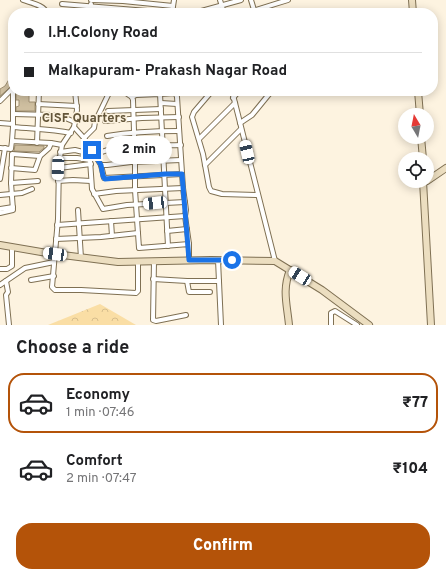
<!DOCTYPE html>
<meta charset="utf-8">
<style>
body{margin:0;font-family:Overpass,sans-serif;background:#f2f2f2;color:#202124;height:100vh;display:flex;flex-direction:column;font-size:15px;white-space:nowrap}
*{box-sizing:border-box;margin:0}
p{font-size:13px;color:#757577}
.icon{flex:none;width:22px;height:22px;fill:none;stroke:currentColor;stroke-width:2;stroke-linecap:round;stroke-linejoin:round}
.map{position:relative;height:325px;overflow:hidden}
.sheet{display:flex;flex-direction:column;background:#fff;flex:1}
.sheet>*{flex:none}
.hud{position:absolute;left:8px;top:8px;width:430px;height:88px;border-radius:16px;box-shadow:0 2px 10px #0003;display:grid;align-content:center;height:88px;padding:0 16px;background:#fff}
.needle{width:26px;rotate:350deg}
.fabs{position:absolute;left:398px;top:108px;display:grid;gap:8px}
.fabs a{display:grid;place-items:center;width:36px;height:36px;border-radius:50%;background:#fff;box-shadow:0 2px 10px #0003;font-size:20px}
.end{position:absolute;width:18px;height:18px;margin:-9px;border:5px solid #1a73e8;background:#fff;box-shadow:0 0 0 2px #fff}
.from{border-radius:50%}
.bubble{position:absolute;height:28px;border-radius:14px;background:#fff;box-shadow:0 2px 10px #0003;font-size:13px;font-weight:800;line-height:28px;text-align:center}
.car{position:absolute;width:12px;height:24px;margin:-12px -6px;border-radius:5px;box-shadow:0 0 3px 1px #0007;background:linear-gradient(#fff 24%,#345 0 40%,#fff 0 76%,#345 0 86%,#fff 0)}
.hud b{display:flex;align-items:center;gap:14px;height:38px;font-size:15px}
.hud b+b{border-top:1px solid #e0e0e0}
.hud i{width:10px;height:10px;background:#202124}
ul{padding:0;list-style:none}
li{display:flex;align-items:center;gap:12px;height:60px;margin:0 8px 6px;padding:0 8px;border:2px solid transparent;border-radius:16px}
li div{flex:1}
li b{display:block;font-size:15px}
li em{font-style:normal;font-weight:800}
li.current{border-color:#b45309}
li>.icon{width:36px;height:36px;stroke-width:1.5}
h2{padding:0 16px;font-size:18px;line-height:48px}
.action{display:flex;gap:8px;margin-top:auto;padding:8px 16px}
.action a{flex:1;height:46px;border-radius:16px;background:#b45309;color:#fff;font-size:16px;font-weight:800;line-height:46px;text-align:center}
.map>svg:first-child{display:block}
.forest{fill:url(#forest-crowns)}
.building{fill:#cfbfa0;stroke:#a29274}
.lines{fill:none;stroke-linecap:round;stroke-linejoin:round}
.street-casing{stroke:#7f7053;stroke-width:6}
.secondary-casing{stroke:#7f7053;stroke-width:8}
.street{stroke:#fff;stroke-width:4}
.secondary{stroke:#ecdec0;stroke-width:6}
.route{stroke:#1a73e8;stroke-width:5}
.labels{text-anchor:middle;dominant-baseline:central;stroke-width:3;stroke-linejoin:round;paint-order:stroke}
.neighbourhood-label{font-size:13px;font-weight:bold;fill:#635539;stroke:#fdf3e0}
</style>
<div class="map">
<svg width="446" height="325" viewBox="0 0 446 325">
<defs>
<pattern id="forest-crowns" width="20" height="18" patternUnits="userSpaceOnUse"><rect width="20" height="18" fill="#fadea5"/><path d="M2 6a3 3 0 1 1 6 0M12 15a3 3 0 1 1 6 0" fill="none" stroke="#d6be8d"/></pattern>
</defs>
<rect width="100%" height="100%" fill="#fdf3e0"/>
<path class="forest" d="M100 304 136 325H48Z"/>
<g class="building">
<path d="M11 76 13 77V85L0 96V89L5 86Z"/>
<path d="M16 91H33V94H29V102H35V111H16V107L19 106V100H16Z"/>
<path d="M15 145 44 146V148L39 152 14 151Z"/>
</g>
<g class="lines">
<g class="street-casing">
<g id="street">
<path d="M23 0C31 3 44 5 47 13"/>
<path d="M91 0 123 1 173 6"/>
<path d="M220 0 224 13"/>
<path d="M251 0 255 13"/>
<path d="M62 4 172 13"/>
<path d="M90 13 91 4"/>
<path d="M172 13 174 0"/>
<path d="M194 13 241 0"/>
<path d="M246 13 288 0"/>
<path d="M75 91 77 110 74 127 62 145 59 163 58 219 52 287 55 290H81L136 293 138 291V262"/>
<path d="M123 91 132 97 133 100 135 162V190L139 248 189 244V260"/>
<path d="M212 91 194 112 192 117 203 154 209 187 211 191 222 194 257 195"/>
<path d="M232 91 275 261"/>
<path d="M160 94 174 93 176 94 177 97 183 188 186 210 185 216 189 244"/>
<path d="M132 97 136 95 160 94 168 246"/>
<path d="M233 98 239 91"/>
<path d="M0 101 13 88"/>
<path d="M161 103 177 104"/>
<path d="M38 104 77 106"/>
<path d="M108 111 161 109"/>
<path d="M14 114 51 115 63 117 75 122"/>
<path d="M105 121 142 118 179 117"/>
<path d="M0 123 13 124V127C33 129 52 129 71 133"/>
<path d="M240 123 252 115 270 93"/>
<path d="M13 124V91"/>
<path d="M74 127 84 138 101 165 104 178 182 174"/>
<path d="M107 136C131 132 155 131 179 131"/>
<path d="M84 138 94 128 95 122 110 91"/>
<path d="M199 139 235 103"/>
<path d="M12 141 13 127"/>
<path d="M37 143 39 91"/>
<path d="M0 148 11 149 12 141 51 143 62 145"/>
<path d="M92 150 90 160 92 189 103 209 127 205 185 202"/>
<path d="M60 152 75 150 91 154"/>
<path d="M12 154 40 156 49 148 51 143"/>
<path d="M12 155 11 183 38 181"/>
<path d="M95 155C120 142 153 146 181 145"/>
<path d="M59 158H77L90 160"/>
<path d="M101 165H107L131 162 181 160"/>
<path d="M205 165 241 129"/>
<path d="M11 168 35 170 40 156"/>
<path d="M59 168 91 164"/>
<path d="M0 179 5 148"/>
<path d="M58 181 73 180 91 181"/>
<path d="M94 194 116 191 183 188"/>
<path d="M0 195 22 193 32 189"/>
<path d="M0 209 13 207"/>
<path d="M78 210 81 258"/>
<path d="M0 213 13 210 11 183"/>
<path d="M111 221 112 236"/>
<path d="M57 225 185 216"/>
<path d="M167 231 187 229"/>
<path d="M56 239 101 237 138 233"/>
<path d="M218 260 221 325"/>
<path d="M154 261 153 320 156 321 186 315"/>
<path d="M0 269H7L12 266V247"/>
<path d="M153 279 187 281H219"/>
<path d="M31 280 54 276"/>
<path d="M6 281 8 292 6 295 9 325"/>
<path d="M187 281 189 292H210"/>
<path d="M0 285 25 268 54 262"/>
<path d="M331 325V313L335 311 357 325"/>
</g>
</g>
<g class="secondary-casing">
<g id="secondary">
<path d="M412 0 413 13"/>
<path d="M418 91 420 115"/>
<path d="M421 137 423 159"/>
<path d="M423 181 431 325"/>
<path d="M427 181 446 168"/>
<path d="M0 245 47 253 118 262 211 260 275 261 322 290 369 325"/>
<path d="M289 325C287 304 282 290 290 270"/>
</g>
</g>
<use href="#street" class="street"/>
<use href="#secondary" class="secondary"/>
</g>
<g class="lines">
<path class="route" d="M92 150 101 165 103 176 105 179 165 174H182L189 260H232"/>
</g>
<g class="labels">
<g class="neighbourhood-label">
<text x="84" y="119">CISF Quarters</text>
</g>
</g>
</svg>
<div class="fabs">
<a><svg class="needle" viewBox="-14 -14 28 28"><path d="M0-13l5 13h-10z" fill="#e53935"/><path d="M0 13l5-13h-10z" fill="#757577"/></svg></a>
<a><svg class="icon" aria-label="locate" viewBox="0 0 24 24"><circle cx="12" cy="12" r="6"/><path d="M12 2v4M12 18v4M2 12h4M18 12h4"/></svg></a>
</div>
<i class="end from" style="left:232px;top:260px"></i>
<i class="end" style="left:92px;top:150px"></i>
<div class="bubble" style="left:106px;top:136px;width:66px">2 min</div>
<i class="car" style="left:247px;top:152px;rotate:347deg"></i>
<i class="car" style="left:58px;top:168px;rotate:182deg"></i>
<i class="car" style="left:155px;top:203px;rotate:264deg"></i>
<i class="car" style="left:55px;top:254px;rotate:278deg"></i>
<i class="car" style="left:300px;top:276px;rotate:302deg"></i>
<div class="hud">
<b><i class="from"></i>I.H.Colony Road</b>
<b><i></i>Malkapuram- Prakash Nagar Road</b>
</div>
</div>
<section class="sheet">
<h2>Choose a ride</h2>
<ul>
<li class="current"><svg class="icon" aria-label="car" viewBox="0 0 24 24"><path d="M5 17H2v-5l4-1 3-4h7l3 4 3 1v5h-3M9 17h6M6 11h13"/><circle cx="7" cy="17" r="2"/><circle cx="17" cy="17" r="2"/></svg><div><b>Economy</b><p>1 min · 07:46</p></div><em>₹77</em></li>
<li><svg class="icon" aria-label="car" viewBox="0 0 24 24"><path d="M5 17H2v-5l4-1 3-4h7l3 4 3 1v5h-3M9 17h6M6 11h13"/><circle cx="7" cy="17" r="2"/><circle cx="17" cy="17" r="2"/></svg><div><b>Comfort</b><p>2 min · 07:47</p></div><em>₹104</em></li>
</ul>
<div class="action"><a>Confirm</a></div>
</section>
